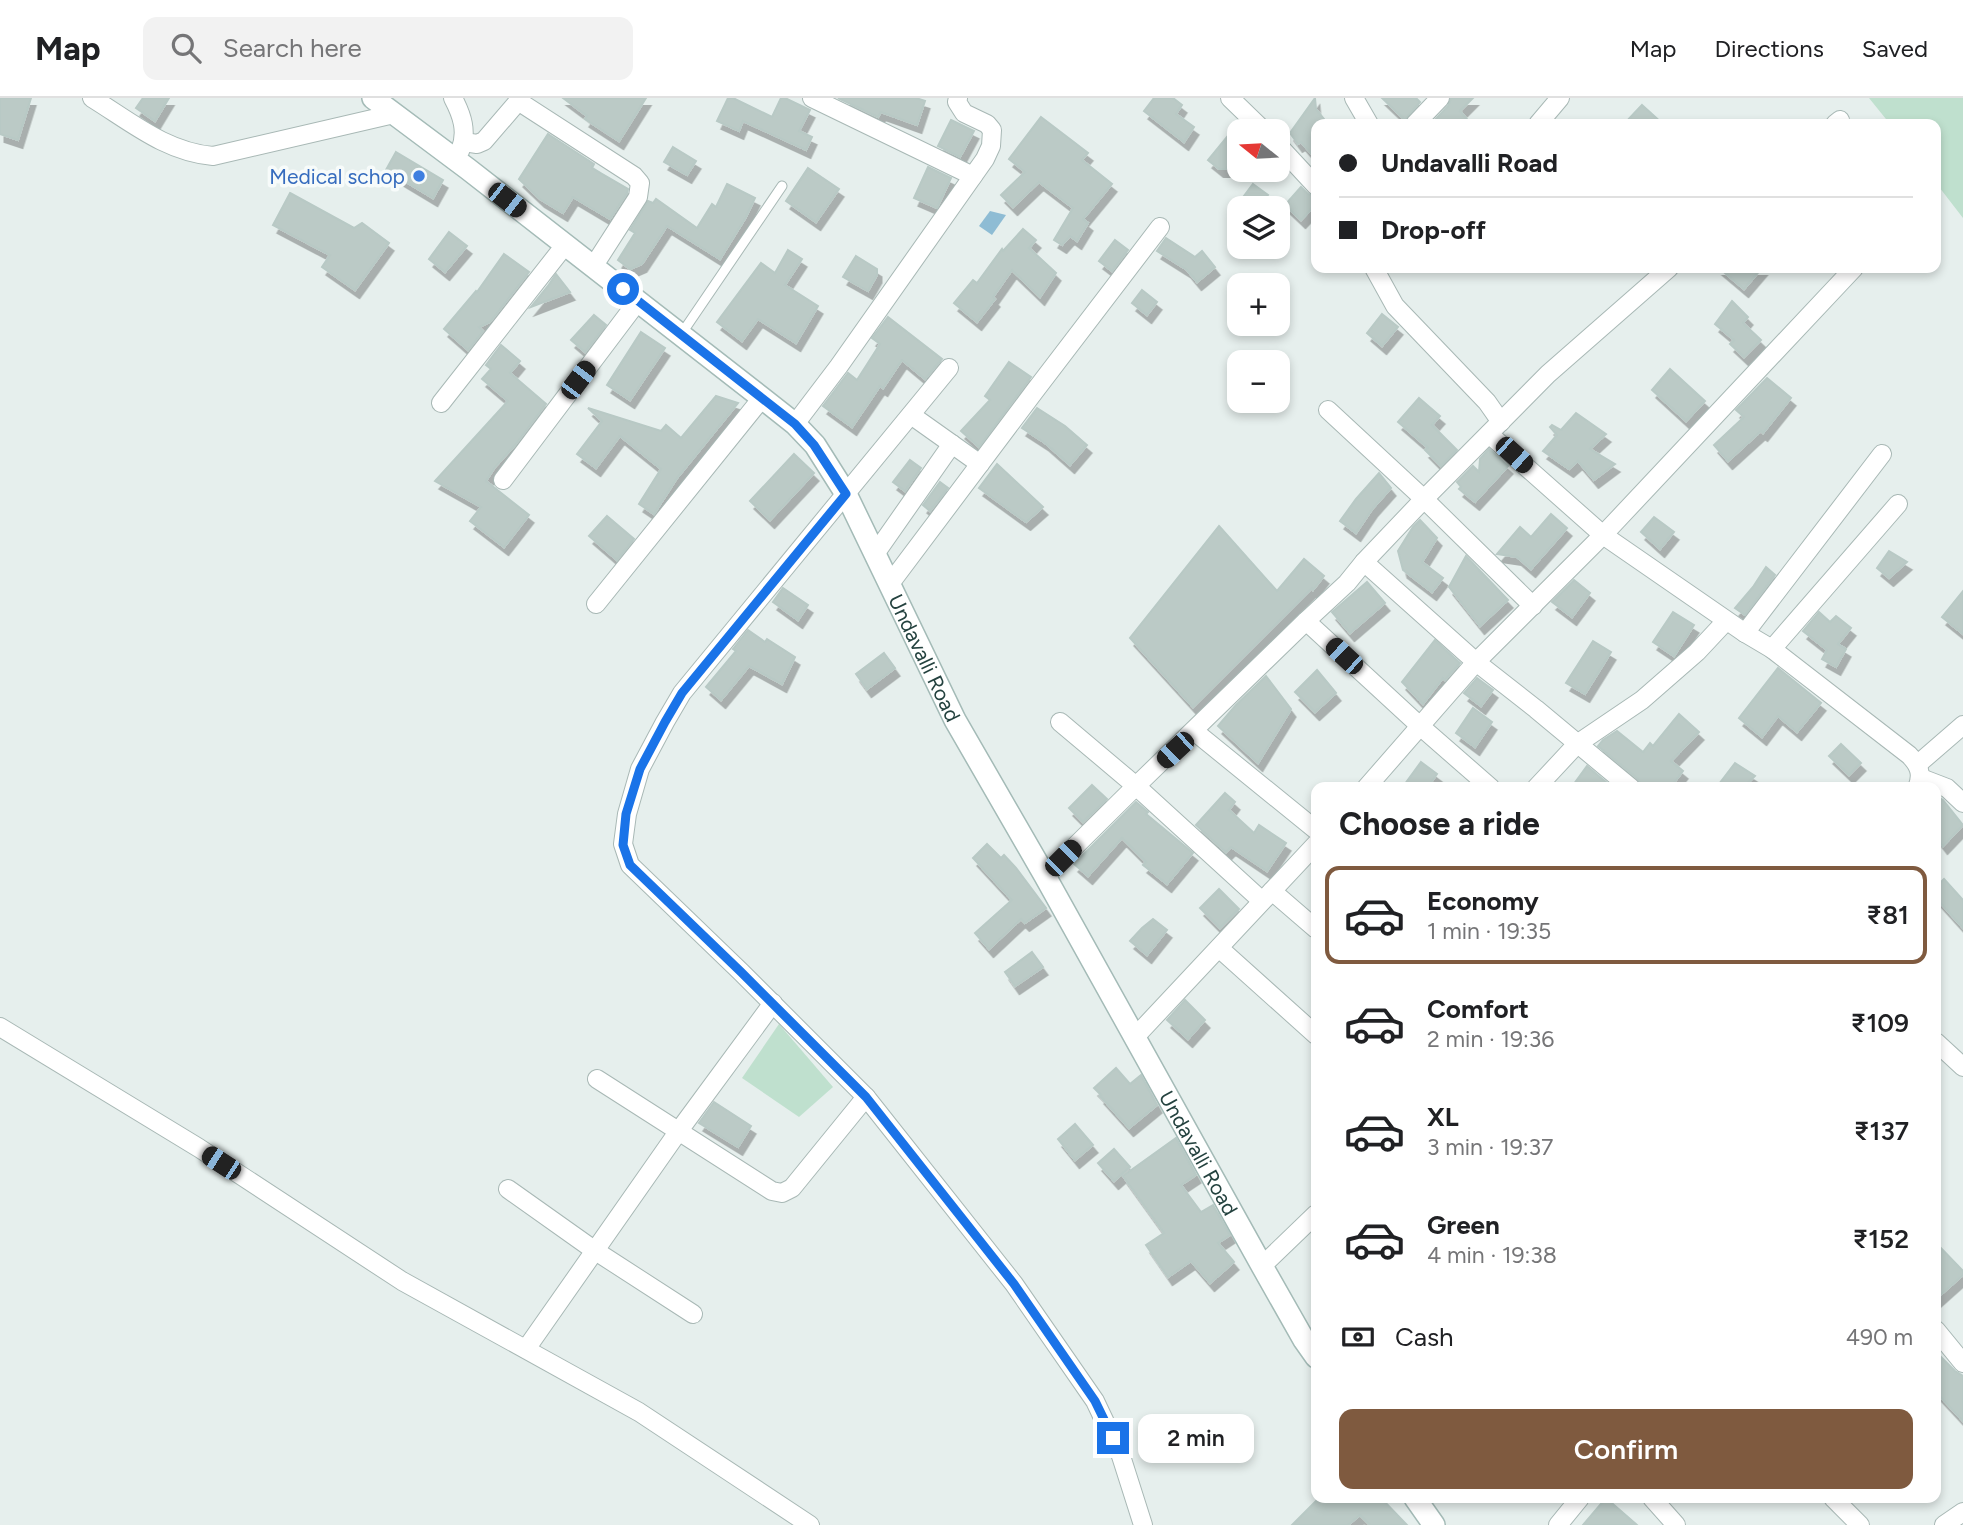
<!DOCTYPE html>
<meta charset="utf-8">
<style>
body{margin:0;font-family:Figtree,sans-serif;background:#f2f2f2;color:#202124;height:100vh;display:flex;flex-direction:column;font-size:26px;white-space:nowrap}
*{box-sizing:border-box;margin:0}
p{font-size:23px;color:#757577}
.icon{flex:none;width:38px;height:38px;fill:none;stroke:currentColor;stroke-width:2;stroke-linecap:round;stroke-linejoin:round}
.map{position:relative;flex:1;overflow:hidden}
.sheet{position:absolute;left:1311px;top:684px;width:630px;height:721px;display:flex;flex-direction:column;background:#fff;border-radius:14px;box-shadow:0 4px 10px #0003}
.sheet>*{flex:none}
.guide{position:absolute;left:1311px;top:21px;width:630px;height:154px;border-radius:14px;box-shadow:0 4px 10px #0003;display:grid;align-content:center;height:154px;padding:0 28px;background:#fff}
.needle{width:46px;rotate:288deg}
.fabs{position:absolute;left:1227px;top:21px;display:grid;gap:14px}
.fabs a{display:grid;place-items:center;width:63px;height:63px;border-radius:14px;background:#fff;box-shadow:0 4px 10px #0003;font-size:35px}
.end{position:absolute;width:32px;height:32px;margin:-16px;border:9px solid #1a73e8;background:#fff;box-shadow:0 0 0 4px #fff}
.from{border-radius:50%}
.bubble{position:absolute;height:49px;border-radius:14px;background:#fff;box-shadow:0 4px 10px #0003;font-size:23px;font-weight:600;line-height:49px;text-align:center}
.car{position:absolute;width:21px;height:42px;margin:-21px -10px;border-radius:9px;box-shadow:0 0 5px 2px #0007;background:linear-gradient(#222 24%,#8ab4d8 0 40%,#222 0 76%,#8ab4d8 0 86%,#222 0)}
.guide b{display:flex;align-items:center;gap:24px;height:66px;font-size:26px}
.guide b+b{border-top:2px solid #e0e0e0}
.guide i{width:18px;height:18px;background:#202124}
ul{padding:0;list-style:none}
li{display:flex;align-items:center;gap:21px;height:98px;margin:0 14px 10px;padding:0 14px;border:4px solid transparent;border-radius:14px}
li div{flex:1}
li b{display:block;font-size:26px}
li em{font-style:normal;font-weight:600}
li.current{border-color:#7f5a3f}
li>.icon{width:63px;height:63px;stroke-width:1.5}
h2{padding:0 28px;font-size:32px;line-height:84px}
.pay{display:flex;align-items:center;gap:18px;height:77px;padding:0 28px;font-size:26px}
.pay p{margin-inline-start:auto}
.cta{display:flex;gap:14px;margin-top:auto;padding:14px 28px}
.cta a{flex:1;height:80px;border-radius:14px;background:#7f5a3f;color:#fff;font-size:28px;font-weight:600;line-height:80px;text-align:center}
header{display:flex;align-items:center;gap:42px;box-sizing:border-box;height:98px;padding:0 35px;background:#fff;border-bottom:2px solid #e0e0e0}
header strong{font-size:33px}
nav{display:flex;gap:38px;margin-inline-start:auto;font-size:24px}
.search{width:490px;height:63px;background:#f2f2f2;display:flex;align-items:center;gap:18px;box-sizing:border-box;padding:0 24px;border-radius:14px;color:#757577;font-size:26px}
.map>svg:first-child{display:block}
.green{fill:#bfe0ce}
.water{fill:#8ebcd4}
.building{fill:#bbcac6;stroke:#b8c9c5;stroke-width:2;filter:url(#shadow)}
.lines{fill:none;stroke-linecap:round;stroke-linejoin:round}
.service-casing{stroke:#a8b8b5;stroke-width:11}
.minor-casing{stroke:#a8b8b5;stroke-width:20}
.secondary-casing{stroke:#a4bbb7;stroke-width:24}
.service{stroke:#fff;stroke-width:9}
.minor{stroke:#fff;stroke-width:18}
.secondary{stroke:#fff;stroke-width:21}
.route{stroke:#1a73e8;stroke-width:9}
.shop-dot{fill:#3f7fe0;stroke:#f7fbfa;stroke-width:2.5}
.labels{text-anchor:middle;dominant-baseline:central;stroke-width:7;stroke-linejoin:round;paint-order:stroke}
.shop-label{font-size:21px;fill:#366cbe;stroke:#f7fbfa;text-anchor:end}
.street-label{font-size:21px;fill:#24423f;stroke:#f7fbfa}
</style>
<header>
<strong>Map</strong>
<div class="search"><svg class="icon" aria-label="search" viewBox="0 0 24 24"><circle cx="10" cy="10" r="6"/><path d="M15 15l6 6"/></svg>Search here</div>
<nav><a>Map</a><a>Directions</a><a>Saved</a></nav>
</header>
<div class="map">
<svg width="1963" height="1427" viewBox="0 0 1963 1427">
<defs>
<filter id="shadow"><feDropShadow dx="4.5" dy="8" stdDeviation="0" flood-color="#0004"/></filter>
</defs>
<rect width="100%" height="100%" fill="#e6efed"/>
<g class="green">
<path d="M1869 0H1963V120L1936 85V26H1890Z"/>
<path d="M779 926 833 989 799 1019 742 980Z"/>
</g>
<path class="water" d="M990 113 1006 117 992 137 979 128Z"/>
<g class="building">
<path d="M0 0H31L18 42 0 36Z"/>
<path d="M143 0H169L155 23 136 10Z"/>
<path d="M563 0H646L619 43 585 21 587 18Z"/>
<path d="M728 0H733L772 19 781 0H785L810 12 799 33 812 39 806 52 743 23 739 33 717 23Z"/>
<path d="M838 0H916L925 3 917 27 881 14 878 19Z"/>
<path d="M1154 0H1173L1182 7 1176 16 1194 29 1184 44 1144 13Z"/>
<path d="M1315 0 1316 11 1328 26H1316V61L1301 44 1298 46 1290 35Z"/>
<path d="M1382 0H1416L1420 4 1405 22Z"/>
<path d="M1451 0H1473L1460 13 1471 26H1431L1448 8Z"/>
<path d="M1642 7 1663 26H1624Z"/>
<path d="M1041 19 1088 55 1082 62 1112 86 1083 121 1088 125 1077 143 1070 138 1062 147 1054 142 1073 110 1039 84 1013 109 1001 97 1025 74 1009 61Z"/>
<path d="M951 22 974 33 960 59 938 48Z"/>
<path d="M548 36 594 66 592 70 628 91 627 95 610 121 573 99 563 115 540 101 519 81Z"/>
<path d="M1227 39 1239 49V55L1226 71H1219L1208 62Z"/>
<path d="M673 49 696 63 687 77 664 64Z"/>
<path d="M396 54 443 82 433 100 386 72Z"/>
<path d="M928 69 951 80 937 110 914 100Z"/>
<path d="M808 70 839 91 816 124 786 103Z"/>
<path d="M727 86 755 100 746 119 720 161 667 128 642 166 630 171 618 162 635 135 630 132 648 103 653 105 656 101 697 130 712 106 716 109Z"/>
<path d="M1253 86 1268 97 1258 110H1235Z"/>
<path d="M1301 89 1308 96 1316 99V106L1301 122 1285 107Z"/>
<path d="M290 95 354 130 362 125 389 145 355 192 322 169 330 157 273 127Z"/>
<path d="M1023 131 1036 142 1029 150 1056 175 1040 199 1012 172 993 199 995 201 977 224 954 205 973 182 977 185 1002 151 1003 153Z"/>
<path d="M449 134 467 148 445 174 429 161Z"/>
<path d="M1166 140 1195 159 1202 153 1215 169 1197 184 1187 172 1157 153Z"/>
<path d="M1115 142 1128 152 1112 173 1099 163Z"/>
<path d="M788 152 802 161 785 187 818 208 796 245 758 221 742 243 717 224 761 165 775 175Z"/>
<path d="M504 156 529 174 490 224 479 229 483 233 468 252 444 231 476 193 477 194Z"/>
<path d="M856 158 877 171V177L868 193 843 179Z"/>
<path d="M1719 170H1762L1744 191Z"/>
<path d="M556 176 570 194 531 209 548 188Z"/>
<path d="M1142 192 1157 204 1147 217 1132 205Z"/>
<path d="M1732 203 1748 219 1743 225 1761 242 1744 259 1730 246 1734 242 1715 226Z"/>
<path d="M1382 216 1398 229 1382 248 1367 235Z"/>
<path d="M594 217 606 227 585 254 571 242Z"/>
<path d="M888 219 942 261 925 281 902 262 883 290 880 288 852 329 823 308 848 275 857 282 880 246 872 240Z"/>
<path d="M641 234 665 250 630 302 607 287Z"/>
<path d="M501 247 520 263 510 275 546 306 515 347 495 369 486 383 529 417 504 449 470 423 481 409 435 383 508 303 482 281 491 271 486 267Z"/>
<path d="M1009 264 1031 279 979 349 961 333 990 302 985 298Z"/>
<path d="M1670 271 1705 303 1686 323 1652 292Z"/>
<path d="M1767 280 1791 300 1763 335 1761 333 1728 363 1714 347 1744 319 1736 312Z"/>
<path d="M716 298 738 305 677 380 654 416 639 406 661 371 620 338 596 370 577 356 602 323 588 310 661 333 666 327 681 340Z"/>
<path d="M1419 300 1440 318 1432 327 1457 352 1441 368 1425 352 1428 350 1398 324Z"/>
<path d="M1037 310 1065 328 1087 347 1070 367 1045 345 1022 330Z"/>
<path d="M1576 315 1606 336 1590 351 1615 366 1594 382 1578 363 1569 371 1543 353 1557 337 1550 329 1552 327 1561 332Z"/>
<path d="M1489 351 1508 368 1475 404 1459 391 1461 389 1457 384 1473 368 1479 374 1480 361Z"/>
<path d="M794 356 814 375 770 422 750 403Z"/>
<path d="M910 362 921 370 905 393 893 384Z"/>
<path d="M997 366 1043 409 1026 424 979 390Z"/>
<path d="M1379 375 1391 390 1373 410 1356 435 1340 423 1356 401Z"/>
<path d="M940 384 948 390 930 413 923 407Z"/>
<path d="M1551 416 1567 430 1531 471 1517 459 1497 456 1520 429 1531 439Z"/>
<path d="M607 418 634 441 617 462 589 438Z"/>
<path d="M1654 419 1674 434 1660 451 1641 434Z"/>
<path d="M1420 422 1437 440 1422 464 1443 480 1432 494 1403 472 1398 453 1413 429Z"/>
<path d="M1219 428 1277 493 1304 461 1324 478 1313 492 1312 490 1193 609 1130 540Z"/>
<path d="M1889 453 1907 464 1889 480 1877 470Z"/>
<path d="M1466 458 1508 502 1480 528 1449 489Z"/>
<path d="M1766 469 1775 477 1745 517 1735 510 1753 489Z"/>
<path d="M1574 482 1590 495 1572 519 1552 504Z"/>
<path d="M1367 484 1385 505 1350 535 1332 514Z"/>
<path d="M783 490 808 507 798 522 773 504Z"/>
<path d="M1963 493V536L1942 519Z"/>
<path d="M1673 514 1694 527 1674 558 1653 544Z"/>
<path d="M1819 514 1830 524 1836 518 1851 530 1838 546 1846 551 1836 569 1822 561 1827 552 1803 533Z"/>
<path d="M748 532 765 544 767 541 795 559 782 586 749 568 721 602 706 589 736 553 733 551Z"/>
<path d="M1435 542 1460 565 1445 582 1443 580 1423 606 1402 584Z"/>
<path d="M1593 543 1611 554 1585 596 1566 585Z"/>
<path d="M884 555 895 570 867 591 856 576Z"/>
<path d="M1778 570 1821 605 1797 634 1778 618 1762 639 1739 620Z"/>
<path d="M1317 572 1336 595 1315 614 1295 594Z"/>
<path d="M1266 578 1291 611 1258 665 1218 628 1236 607Z"/>
<path d="M1477 580 1493 592 1481 608 1464 595Z"/>
<path d="M1473 610 1492 624 1475 649 1456 635Z"/>
<path d="M1679 616 1699 634 1671 663 1683 673 1670 690H1642L1638 681 1598 648 1603 642 1617 633 1643 654 1650 645 1653 648Z"/>
<path d="M1841 646 1861 665 1849 677 1829 658Z"/>
<path d="M1421 664 1437 676 1427 690H1402Z"/>
<path d="M1735 665 1755 678 1743 690H1716Z"/>
<path d="M1587 668 1613 690H1571Z"/>
<path d="M1092 687 1107 701 1083 724 1069 710Z"/>
<path d="M1225 695 1235 704 1229 712 1254 735 1259 727 1286 745 1267 773 1231 749 1226 754 1196 727Z"/>
<path d="M1936 698 1943 702 1963 727 1943 748 1936 739Z"/>
<path d="M1136 704 1148 714 1146 716 1193 755 1167 786 1143 767 1146 764 1122 740 1088 778 1074 766Z"/>
<path d="M987 746 1001 760 1004 757 1016 770 1046 810 1025 825 1021 821 989 851 975 835 1012 802 973 760Z"/>
<path d="M1944 781 1963 802V830L1936 800V789Z"/>
<path d="M1219 791 1239 811 1220 830 1200 810Z"/>
<path d="M1153 821 1167 832 1147 857 1130 843 1142 830Z"/>
<path d="M1032 854 1043 869 1015 888 1005 874Z"/>
<path d="M1185 902 1205 922 1188 941 1167 922Z"/>
<path d="M1116 970 1130 986 1141 977 1157 1007 1129 1030 1100 998 1101 997 1094 990Z"/>
<path d="M714 1004 751 1028 738 1049 699 1025Z"/>
<path d="M1075 1026 1093 1047 1075 1062 1058 1041Z"/>
<path d="M1176 1040 1196 1077 1181 1087 1201 1114 1213 1107 1230 1137 1218 1145 1234 1164 1210 1185 1191 1163 1168 1179 1146 1147 1164 1135 1123 1078Z"/>
<path d="M1114 1051 1130 1069 1114 1083 1098 1065Z"/>
<path d="M1936 1145 1963 1173V1177L1936 1201Z"/>
<path d="M1936 1254 1955 1273 1963 1278V1323L1936 1294Z"/>
<path d="M1319 1400H1381L1407 1427H1370L1360 1417 1348 1427H1292Z"/>
<path d="M1606 1400 1637 1427H1583Z"/>
</g>
<g class="lines">
<g class="service-casing">
<path id="service" d="M682 235 782 88"/>
</g>
<g class="minor-casing">
<g id="minor">
<path d="M92 0C131 24 166 54 213 58L394 16"/>
<path d="M453 0C462 17 468 34 460 53"/>
<path d="M812 0 973 78"/>
<path d="M1230 0 1264 33"/>
<path d="M1354 0 1369 26"/>
<path d="M518 3 634 78 640 85 638 99 593 169"/>
<path d="M1415 26 1440 0"/>
<path d="M1538 26 1560 0"/>
<path d="M1835 26 1840 22"/>
<path d="M464 44 477 46 484 43 521 0"/>
<path d="M1278 47 1316 88"/>
<path d="M1374 170 1395 208 1487 304 1501 324"/>
<path d="M949 270 682 595 665 624 640 671 627 716 623 746 630 767 741 874 866 999 1014 1186 1095 1303 1121 1358 1143 1427"/>
<path d="M441 305 565 147"/>
<path d="M1328 312 1424 401 1533 508"/>
<path d="M911 317 980 366"/>
<path d="M795 326 839 268 985 61 991 48 992 32 987 26 964 15 957 4 958 0"/>
<path d="M1489 336 1603 437 1854 170"/>
<path d="M503 382 638 203"/>
<path d="M875 456 952 346"/>
<path d="M1364 464 1476 564 1536 611 1631 690"/>
<path d="M889 487 1034 294 1160 129"/>
<path d="M596 506 762 300"/>
<path d="M1306 523 1420 628 1491 690"/>
<path d="M1745 535 1882 356"/>
<path d="M1772 551 1898 406"/>
<path d="M1060 624 1136 688 1262 803"/>
<path d="M1194 633 1316 732"/>
<path d="M1918 666 1963 627"/>
<path d="M1921 680 1947 690 1963 705"/>
<path d="M1366 690 1476 564 1603 437 1745 535 1772 551 1909 657C1919 667 1923 676 1917 690"/>
<path d="M1536 690 1577 646 1642 602 1697 554 1726 523"/>
<path d="M1045 778 1136 688 1306 523 1347 485 1364 464 1424 401 1548 276 1669 170"/>
<path d="M1272 793 1316 831"/>
<path d="M1219 850 1316 937"/>
<path d="M0 929 199 1050 402 1183 639 1314 810 1427"/>
<path d="M1135 939 1316 746"/>
<path d="M1936 944 1963 969"/>
<path d="M597 981 772 1093 782 1095 792 1090 866 999"/>
<path d="M508 1091 594 1152 693 1216"/>
<path d="M1262 1168 1316 1116"/>
<path d="M1936 1232 1963 1265"/>
<path d="M526 1251 678 1034 773 905"/>
<path d="M1652 1400 1676 1427"/>
<path d="M1833 1400 1860 1427"/>
<path d="M1558 1427 1580 1400"/>
<path d="M1944 1427 1963 1414"/>
</g>
</g>
<g class="secondary-casing">
<g id="secondary">
<path id="s1" d="M373 0 468 71 762 300 795 326 815 347 846 396 955 622 1045 778 1262 1168 1304 1242 1316 1259"/>
<path d="M1415 1400 1434 1427"/>
</g>
</g>
<use href="#service" class="service"/>
<use href="#minor" class="minor"/>
<use href="#secondary" class="secondary"/>
</g>
<g class="lines">
<path class="route" d="M623 191 795 326 814 347 846 396 682 595 665 624 640 671 626 716 623 747 630 767 741 874 866 999 1014 1186 1095 1303 1113 1340"/>
</g>
<circle class="shop-dot" cx="419" cy="78" r="7"/>
<g class="labels">
<g class="shop-label">
<text x="405" y="78">Medical schop</text>
</g>
<g class="street-label">
<text stroke="none"><textPath href="#s1" startOffset="802">Undavalli Road</textPath></text>
<text stroke="none"><textPath href="#s1" startOffset="1368">Undavalli Road</textPath></text>
</g>
</g>
</svg>
<div class="fabs">
<a><svg class="needle" viewBox="-14 -14 28 28"><path d="M0-13l5 13h-10z" fill="#e53935"/><path d="M0 13l5-13h-10z" fill="#757577"/></svg></a>
<a><svg class="icon" aria-label="layers" viewBox="0 0 24 24"><path d="M12 4l9 5-9 5-9-5zM3 14l9 5 9-5"/></svg></a>
<a>+</a>
<a>−</a>
</div>
<i class="end from" style="left:623px;top:191px"></i>
<i class="end" style="left:1113px;top:1340px"></i>
<div class="bubble" style="left:1138px;top:1316px;width:116px">2 min</div>
<i class="car" style="left:507px;top:102px;rotate:128deg"></i>
<i class="car" style="left:578px;top:282px;rotate:37deg"></i>
<i class="car" style="left:1514px;top:357px;rotate:132deg"></i>
<i class="car" style="left:1344px;top:558px;rotate:313deg"></i>
<i class="car" style="left:1175px;top:652px;rotate:227deg"></i>
<i class="car" style="left:1063px;top:760px;rotate:45deg"></i>
<i class="car" style="left:221px;top:1065px;rotate:303deg"></i>
<div class="guide">
<b><i class="from"></i>Undavalli Road</b>
<b><i></i>Drop-off</b>
</div>
<section class="sheet">
<h2>Choose a ride</h2>
<ul>
<li class="current"><svg class="icon" aria-label="car" viewBox="0 0 24 24"><path d="M5 17H2v-5l4-1 3-4h7l3 4 3 1v5h-3M9 17h6M6 11h13"/><circle cx="7" cy="17" r="2"/><circle cx="17" cy="17" r="2"/></svg><div><b>Economy</b><p>1 min · 19:35</p></div><em>₹81</em></li>
<li><svg class="icon" aria-label="car" viewBox="0 0 24 24"><path d="M5 17H2v-5l4-1 3-4h7l3 4 3 1v5h-3M9 17h6M6 11h13"/><circle cx="7" cy="17" r="2"/><circle cx="17" cy="17" r="2"/></svg><div><b>Comfort</b><p>2 min · 19:36</p></div><em>₹109</em></li>
<li><svg class="icon" aria-label="car" viewBox="0 0 24 24"><path d="M5 17H2v-5l4-1 3-4h7l3 4 3 1v5h-3M9 17h6M6 11h13"/><circle cx="7" cy="17" r="2"/><circle cx="17" cy="17" r="2"/></svg><div><b>XL</b><p>3 min · 19:37</p></div><em>₹137</em></li>
<li><svg class="icon" aria-label="car" viewBox="0 0 24 24"><path d="M5 17H2v-5l4-1 3-4h7l3 4 3 1v5h-3M9 17h6M6 11h13"/><circle cx="7" cy="17" r="2"/><circle cx="17" cy="17" r="2"/></svg><div><b>Green</b><p>4 min · 19:38</p></div><em>₹152</em></li>
</ul>
<div class="pay"><svg class="icon" aria-label="cash" viewBox="0 0 24 24"><path d="M3 7h18v10H3z"/><circle cx="12" cy="12" r="2"/></svg>Cash<p>490 m</p></div>
<div class="cta"><a>Confirm</a></div>
</section>
</div>
